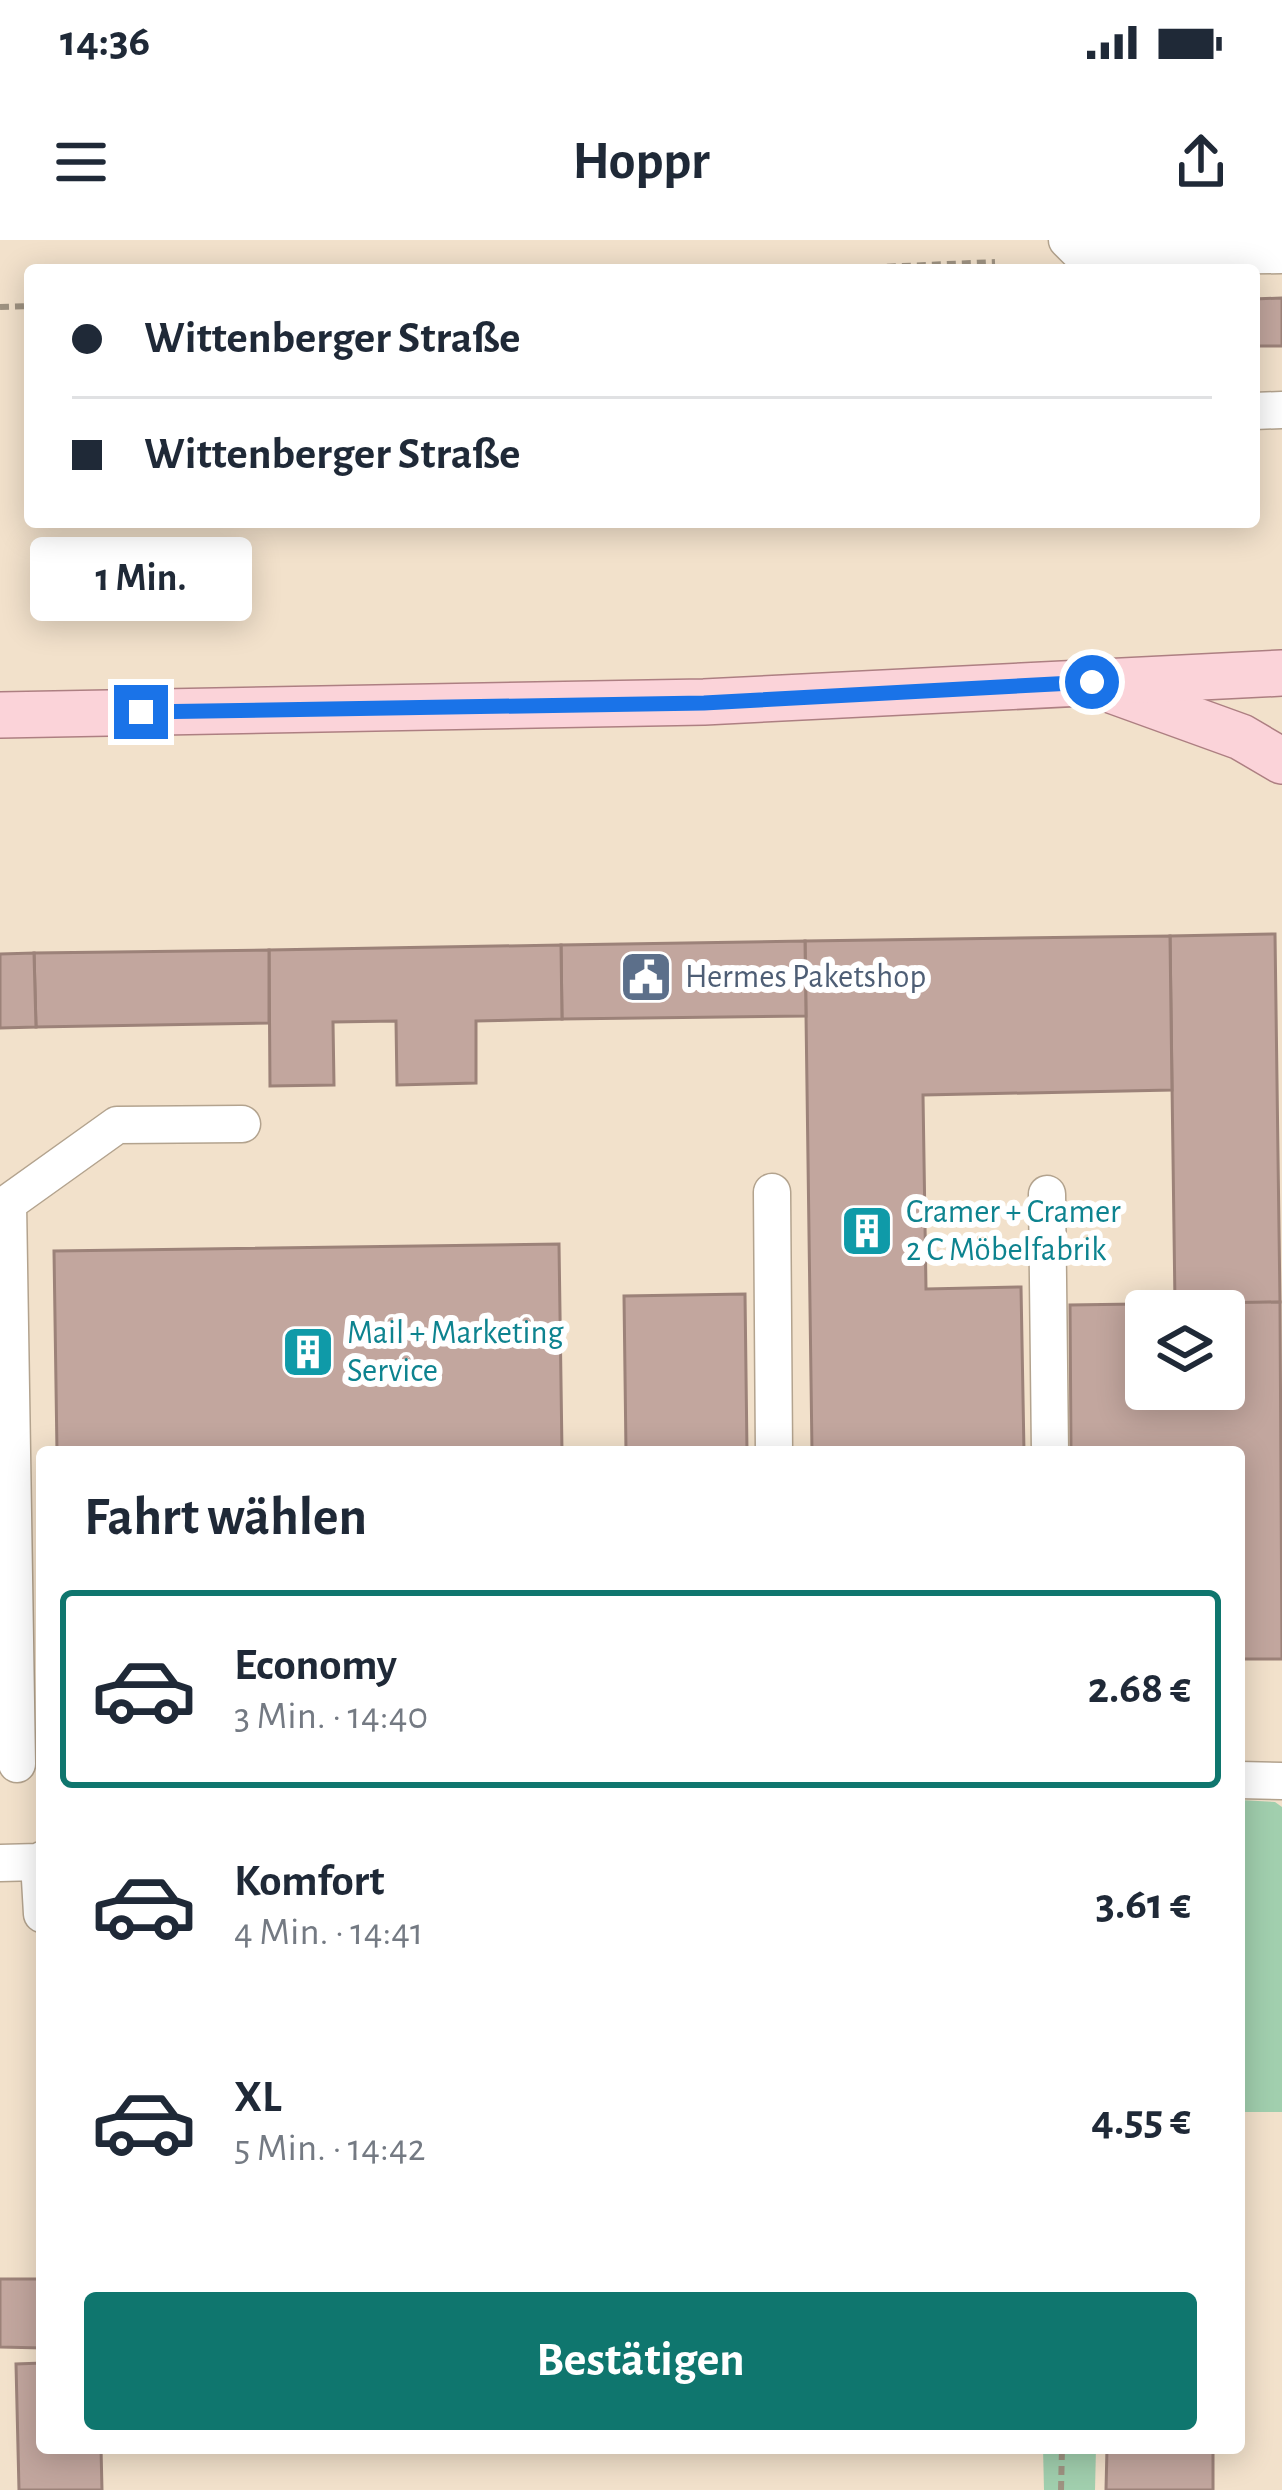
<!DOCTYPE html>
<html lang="de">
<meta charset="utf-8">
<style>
body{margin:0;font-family:"Alegreya Sans",sans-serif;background:#f6f6f7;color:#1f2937;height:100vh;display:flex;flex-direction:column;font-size:45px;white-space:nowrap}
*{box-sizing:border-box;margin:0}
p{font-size:39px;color:#747a83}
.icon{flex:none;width:66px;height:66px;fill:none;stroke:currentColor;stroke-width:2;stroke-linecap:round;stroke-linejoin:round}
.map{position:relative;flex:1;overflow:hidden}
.panel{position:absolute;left:36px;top:1206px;width:1209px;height:1008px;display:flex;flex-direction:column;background:#fff;border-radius:12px;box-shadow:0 6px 30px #0003}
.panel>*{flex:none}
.banner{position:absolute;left:24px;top:24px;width:1236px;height:264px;border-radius:12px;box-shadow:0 6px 30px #0003;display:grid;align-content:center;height:264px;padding:0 48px;background:#fff}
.buttons{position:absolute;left:1125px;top:1050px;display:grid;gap:24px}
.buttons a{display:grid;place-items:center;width:120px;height:120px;border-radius:12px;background:#fff;box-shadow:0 6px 30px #0003;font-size:60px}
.end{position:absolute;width:54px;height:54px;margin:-27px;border:15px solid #1a73e8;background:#fff;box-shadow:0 0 0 6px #fff}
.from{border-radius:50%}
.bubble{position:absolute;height:84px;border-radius:12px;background:#fff;box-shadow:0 6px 30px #0003;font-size:39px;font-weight:700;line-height:84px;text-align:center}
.banner b{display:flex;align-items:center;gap:42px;height:114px;font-size:45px}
.banner b+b{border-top:3px solid #e0e1e3}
.banner i{width:30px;height:30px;background:#1f2937}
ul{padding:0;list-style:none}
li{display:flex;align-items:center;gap:36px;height:198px;margin:0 24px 18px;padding:0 24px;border:6px solid transparent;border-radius:12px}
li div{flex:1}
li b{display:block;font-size:45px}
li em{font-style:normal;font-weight:700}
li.selected{border-color:#0f766e}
li>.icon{width:108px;height:108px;stroke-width:1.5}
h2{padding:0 48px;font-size:54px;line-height:144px}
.cta{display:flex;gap:24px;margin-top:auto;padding:24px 48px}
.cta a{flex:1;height:138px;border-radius:12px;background:#0f766e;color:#fff;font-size:48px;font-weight:700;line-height:138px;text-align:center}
.status{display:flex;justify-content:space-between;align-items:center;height:84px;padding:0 60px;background:#fff;direction:ltr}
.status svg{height:33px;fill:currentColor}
header{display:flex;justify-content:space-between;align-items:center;height:156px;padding:0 48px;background:#fff;font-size:54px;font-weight:700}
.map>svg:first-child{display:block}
.green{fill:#a1cfae}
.building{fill:#c2a69e;stroke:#9c8279;stroke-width:3;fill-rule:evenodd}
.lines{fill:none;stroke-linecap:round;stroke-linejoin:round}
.minor-casing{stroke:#b3a38e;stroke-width:39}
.major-casing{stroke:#ad7f82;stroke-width:48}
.path{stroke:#9f9382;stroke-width:6;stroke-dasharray:9 6;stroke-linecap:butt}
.minor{stroke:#fff;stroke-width:36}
.major{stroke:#fbd3d9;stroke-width:45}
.route{stroke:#1a73e8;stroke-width:15}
.labels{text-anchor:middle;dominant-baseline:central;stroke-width:12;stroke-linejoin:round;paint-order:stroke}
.service-label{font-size:33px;fill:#4e5e75;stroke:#fff;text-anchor:start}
.culture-label{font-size:33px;fill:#0d838f;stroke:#fff;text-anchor:start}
</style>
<div class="status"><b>14:36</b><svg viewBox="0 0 49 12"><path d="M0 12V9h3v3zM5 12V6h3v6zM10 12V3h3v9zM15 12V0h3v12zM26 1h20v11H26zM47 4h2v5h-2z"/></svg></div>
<header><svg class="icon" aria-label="menu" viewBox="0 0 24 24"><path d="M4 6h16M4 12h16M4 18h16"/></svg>Hoppr<svg class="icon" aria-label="share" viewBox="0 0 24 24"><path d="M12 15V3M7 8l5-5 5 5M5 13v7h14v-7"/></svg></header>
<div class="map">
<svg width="1282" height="2250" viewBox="0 0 1282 2250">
<rect width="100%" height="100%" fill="#f2e1cb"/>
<g class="green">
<path d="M1239 1560 1275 1562 1282 1567V1872H1239Z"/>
<path d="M1043 2208H1096L1095 2250H1044Z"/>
</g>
<g class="building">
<path d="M1282 58V106H1254V59Z"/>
<path d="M1275 694 1280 1062 1175 1064 1170 696Z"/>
<path d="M1170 696 1172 850 923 855 926 1049 1021 1047 1024 1212H812L805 701Z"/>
<path d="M805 701 806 776 562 779 561 705Z"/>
<path d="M561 705 562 779 476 781V843L397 845 396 781 333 782 334 845 270 846 269 710Z"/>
<path d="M269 710V783L36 787 34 713Z"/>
<path d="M34 713 36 787 0 788V714Z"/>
<path d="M559 1004 562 1212H57L54 1011Z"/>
<path d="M745 1054 747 1212H626L624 1056Z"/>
<path d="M1280 1062 1282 1419H1239V1212H1071L1070 1065ZM1146 1071H1224V1149H1146Z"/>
<path d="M0 2039H42V2108L0 2107Z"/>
<path d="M42 2123V2208H101L102 2250H19L16 2124Z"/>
<path d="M1107 2208H1213V2250H1106Z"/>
</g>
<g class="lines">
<g class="minor-casing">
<g id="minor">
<path d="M1067 0 1078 11 1105 17 1282 15"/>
<path d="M1254 171 1282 170"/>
<path d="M772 952 774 1212"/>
<path d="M1047 954 1050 1212"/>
<path d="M17 1524 8 963 117 885 242 884"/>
<path d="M1239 1540 1282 1541"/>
<path d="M39 1622 42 1674"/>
<path d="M0 1623 39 1622 42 1620"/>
</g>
</g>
<g class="major-casing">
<g id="major">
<path d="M1111 450 1241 497 1282 521"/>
<path d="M0 475 704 462 1282 433"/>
</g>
</g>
<g class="path">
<path d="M812 30 995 22"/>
<path d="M0 67 30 66"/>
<path d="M1061 2250 1062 2208"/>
</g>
<use href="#minor" class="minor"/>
<use href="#major" class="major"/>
</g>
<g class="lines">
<path class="route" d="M141 472 704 463 1092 442"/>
</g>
<defs>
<g id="civic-square" transform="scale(2.7)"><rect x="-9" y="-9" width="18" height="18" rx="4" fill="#5c6f8a" stroke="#fff"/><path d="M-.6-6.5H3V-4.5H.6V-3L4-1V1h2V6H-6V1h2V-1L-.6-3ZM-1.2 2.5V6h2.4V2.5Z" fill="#fff"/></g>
<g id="building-square" transform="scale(2.7)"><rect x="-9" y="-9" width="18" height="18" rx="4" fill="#0f9aa8" stroke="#fff"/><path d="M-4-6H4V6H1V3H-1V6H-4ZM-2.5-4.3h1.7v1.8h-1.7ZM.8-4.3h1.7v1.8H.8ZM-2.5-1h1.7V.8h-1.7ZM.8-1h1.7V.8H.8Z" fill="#fff"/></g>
</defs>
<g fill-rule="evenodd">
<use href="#civic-square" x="646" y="737"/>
<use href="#building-square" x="867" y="991"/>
<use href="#building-square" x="308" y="1112"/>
</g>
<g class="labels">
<g class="service-label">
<text x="685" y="737">Hermes Paketshop</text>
</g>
<g class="culture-label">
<text x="906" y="972">Cramer + Cramer<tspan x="906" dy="38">2 C Möbelfabrik</tspan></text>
<text x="347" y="1093">Mail + Marketing<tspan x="347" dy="38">Service</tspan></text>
</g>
</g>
</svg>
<div class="buttons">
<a><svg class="icon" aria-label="layers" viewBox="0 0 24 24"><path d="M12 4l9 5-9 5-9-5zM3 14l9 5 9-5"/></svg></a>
</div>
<i class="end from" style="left:1092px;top:442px"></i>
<i class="end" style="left:141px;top:472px"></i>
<div class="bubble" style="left:30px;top:297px;width:222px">1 Min.</div>
<div class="banner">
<b><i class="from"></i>Wittenberger Straße</b>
<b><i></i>Wittenberger Straße</b>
</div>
<section class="panel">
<h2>Fahrt wählen</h2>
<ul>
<li class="selected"><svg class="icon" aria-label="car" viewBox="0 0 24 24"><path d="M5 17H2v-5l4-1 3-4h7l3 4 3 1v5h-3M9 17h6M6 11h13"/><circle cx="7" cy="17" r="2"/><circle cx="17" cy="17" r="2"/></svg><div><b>Economy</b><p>3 Min. · 14:40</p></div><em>2.68 €</em></li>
<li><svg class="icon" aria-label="car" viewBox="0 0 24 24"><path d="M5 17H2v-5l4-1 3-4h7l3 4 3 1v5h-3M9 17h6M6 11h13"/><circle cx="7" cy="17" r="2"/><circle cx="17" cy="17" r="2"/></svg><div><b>Komfort</b><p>4 Min. · 14:41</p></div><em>3.61 €</em></li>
<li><svg class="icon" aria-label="car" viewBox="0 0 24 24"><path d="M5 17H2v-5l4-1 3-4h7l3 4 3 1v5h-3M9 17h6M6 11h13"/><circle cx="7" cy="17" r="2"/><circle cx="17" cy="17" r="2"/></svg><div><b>XL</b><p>5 Min. · 14:42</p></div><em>4.55 €</em></li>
</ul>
<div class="cta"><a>Bestätigen</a></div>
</section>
</div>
